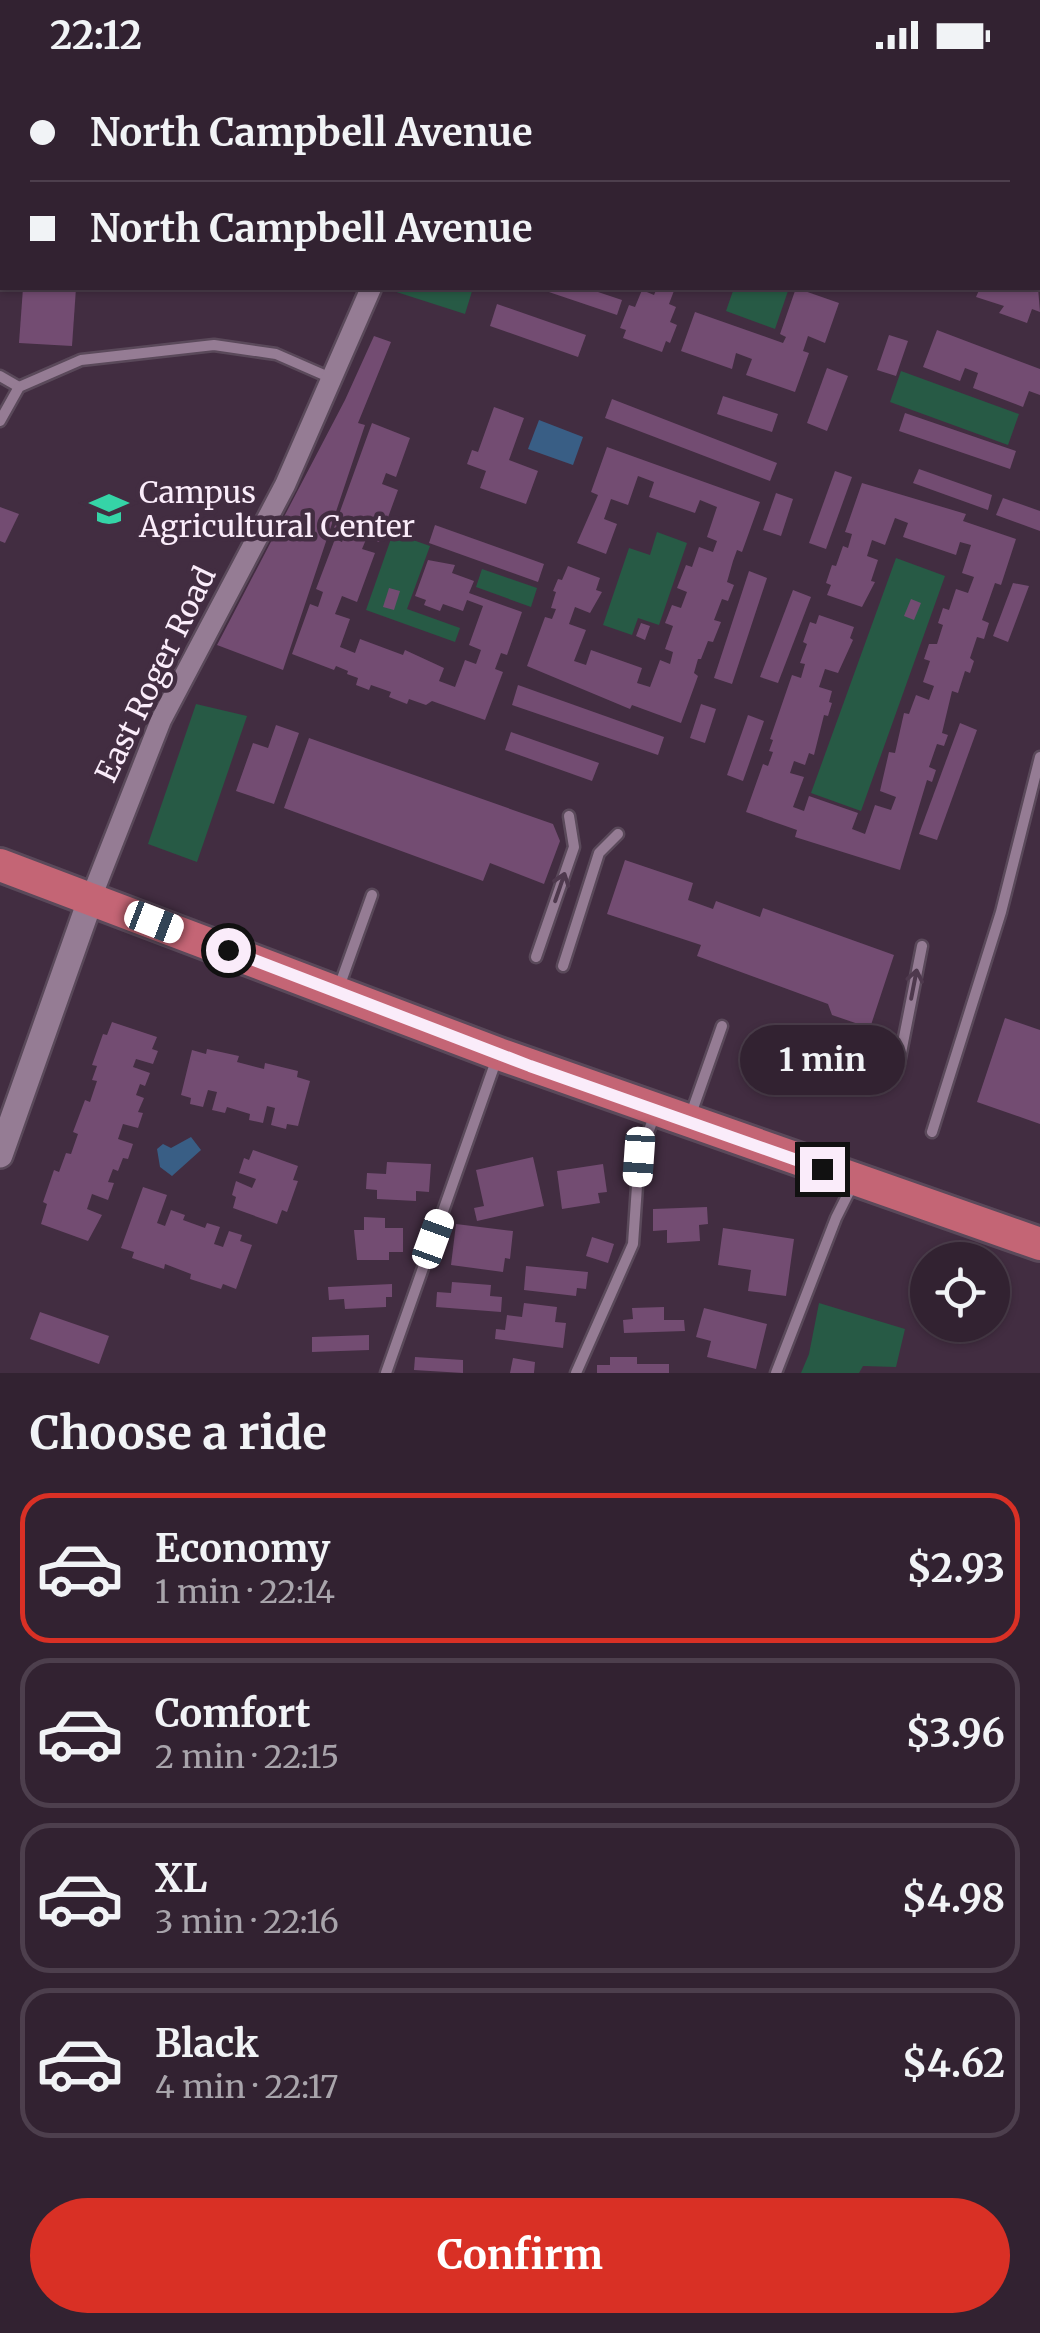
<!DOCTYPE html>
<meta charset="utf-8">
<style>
body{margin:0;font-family:Merriweather,serif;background:#3a2a39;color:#f1f3f6;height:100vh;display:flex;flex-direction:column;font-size:38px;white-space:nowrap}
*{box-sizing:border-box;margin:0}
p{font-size:32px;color:#a8a4ab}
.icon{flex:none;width:55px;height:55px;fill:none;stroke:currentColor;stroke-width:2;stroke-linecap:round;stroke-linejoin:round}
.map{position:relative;height:1303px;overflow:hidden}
.drawer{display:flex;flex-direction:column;background:#322231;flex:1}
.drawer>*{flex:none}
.hud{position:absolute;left:0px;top:0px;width:1040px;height:220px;box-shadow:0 2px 8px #0004,0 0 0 2px #4d3f4d;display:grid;align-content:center;height:220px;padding:0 30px;background:#322231}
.controls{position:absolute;left:910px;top:1172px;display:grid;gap:20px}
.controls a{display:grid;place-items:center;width:100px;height:100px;border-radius:50%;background:#322231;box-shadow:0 2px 8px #0004,0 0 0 2px #4d3f4d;font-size:50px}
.end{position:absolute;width:45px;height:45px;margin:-22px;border:12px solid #faecfa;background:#111;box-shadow:0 0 0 5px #111}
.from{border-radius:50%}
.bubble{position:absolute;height:70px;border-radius:35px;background:#322231;box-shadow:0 2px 8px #0004,0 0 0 2px #4d3f4d;font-size:32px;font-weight:700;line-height:70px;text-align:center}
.car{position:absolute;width:30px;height:60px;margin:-30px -15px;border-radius:12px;box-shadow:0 0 8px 2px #0007;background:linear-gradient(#fff 24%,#345 0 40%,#fff 0 76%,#345 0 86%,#fff 0)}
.hud b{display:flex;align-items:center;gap:35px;height:95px;font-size:38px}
.hud b+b{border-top:2px solid #4d3f4d}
.hud i{width:25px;height:25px;background:#f1f3f6}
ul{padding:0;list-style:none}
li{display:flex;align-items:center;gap:30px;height:150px;margin:0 20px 15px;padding:0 10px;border:5px solid #4d3f4d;border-radius:30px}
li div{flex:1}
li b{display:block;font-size:38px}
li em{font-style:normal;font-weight:700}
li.active{border-color:#d93025}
li>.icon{width:90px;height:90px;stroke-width:1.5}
h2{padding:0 30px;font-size:45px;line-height:120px}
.cta{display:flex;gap:20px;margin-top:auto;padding:20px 30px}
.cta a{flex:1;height:115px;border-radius:60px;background:#d93025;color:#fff;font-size:40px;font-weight:700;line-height:115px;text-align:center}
.status{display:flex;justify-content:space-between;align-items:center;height:70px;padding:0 50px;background:#322231;direction:ltr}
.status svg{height:28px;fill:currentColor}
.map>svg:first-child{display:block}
.green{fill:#275a45}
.water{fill:#395e85}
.building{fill:#734c72}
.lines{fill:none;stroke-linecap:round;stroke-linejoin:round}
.service-casing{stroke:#5a495a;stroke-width:15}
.minor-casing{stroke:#5a495a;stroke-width:25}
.tertiary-casing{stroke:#5a495a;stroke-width:30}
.primary-casing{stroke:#5a495a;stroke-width:38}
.service{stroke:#957c94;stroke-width:10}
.minor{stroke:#957c94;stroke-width:20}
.tertiary{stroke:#957c94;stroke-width:25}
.primary{stroke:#c46575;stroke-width:32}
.oneway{stroke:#4e394d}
.route{stroke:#faecfa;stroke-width:12}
.labels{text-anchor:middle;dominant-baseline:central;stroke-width:9;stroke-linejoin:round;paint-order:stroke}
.poi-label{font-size:30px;fill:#faecfa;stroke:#422d41;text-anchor:start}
.street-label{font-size:30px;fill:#faecfa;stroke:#422d41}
</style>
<div class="status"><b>22:12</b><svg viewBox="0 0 49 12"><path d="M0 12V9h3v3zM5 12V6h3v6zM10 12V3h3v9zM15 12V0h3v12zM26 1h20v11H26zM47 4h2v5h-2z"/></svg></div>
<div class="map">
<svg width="1040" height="1303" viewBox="0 0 1040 1303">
<rect width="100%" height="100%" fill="#422d41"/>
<g class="green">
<path d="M384 218H473L465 244Z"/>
<path d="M734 218H789L775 259 726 241Z"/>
<path d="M901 301 1019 344 1008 375 890 332Z"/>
<path d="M657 462 687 473 659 555 638 548 632 565 603 555 629 478 650 485Z"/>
<path d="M393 463 430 476 407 539 460 558 455 572 366 540Z"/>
<path d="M896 488 945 506 861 741 811 723Z"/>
<path d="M482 499 537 518 531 537 476 517Z"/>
<path d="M196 634 247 646 197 792 148 774Z"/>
<path d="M819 1233 905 1259 896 1297 863 1296 859 1303H801L809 1284Z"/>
</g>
<g class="water">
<path d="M539 350 583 367 573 395 528 379Z"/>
<path d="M191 1067 201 1080 172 1106 160 1097 157 1079 163 1074 171 1078Z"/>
</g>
<g class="building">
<path d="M23 218H76L72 276 19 273Z"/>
<path d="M537 218H586L622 230 617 245Z"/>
<path d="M657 218H675L669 234 676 237 670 252 677 255 670 273 666 271 662 282 623 268 626 260 620 258 629 235 635 237 642 220 654 225Z"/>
<path d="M796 218 839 233 825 273 808 266 803 281 809 283 795 322 746 305 752 289 736 283 732 299 681 281 695 242 783 273 786 267 780 264Z"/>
<path d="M980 218H1038L1040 242 1032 239 1027 253 999 243 1004 236 976 227Z"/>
<path d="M497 234 586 265 578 287 490 256Z"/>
<path d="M937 260 1040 299V325L1029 321 1023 337 973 318 978 303 965 298 960 311 923 297Z"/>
<path d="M889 265 908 271 896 306 877 300Z"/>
<path d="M374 266 391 272 358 353 365 355 283 600 217 575 345 330Z"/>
<path d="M827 298 848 306 827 361 807 353Z"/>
<path d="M723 326 778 344 772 362 717 344Z"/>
<path d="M612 329 777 393 770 411 605 348Z"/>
<path d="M494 337 524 348 509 390 538 401 526 434 480 418 486 401 467 394 472 380 478 382Z"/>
<path d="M905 343 1016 381 1010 399 899 361Z"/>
<path d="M372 353 410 368 396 407 386 403 382 414 398 420 379 472 367 467 362 479 375 483 357 532 342 526 335 544 350 549 340 577 355 583 360 569 403 585 405 580 444 598 439 611 455 617 465 590 476 594 481 580 469 575 483 536 467 530 463 541 443 534 440 541 424 535 426 530 415 526 428 490 455 495 452 503 474 511 469 523 522 542 507 585 501 583 495 599 503 602 485 650 432 631 426 635 409 629 407 634 389 627 391 622 371 615 369 620 356 615 358 608 347 604 348 601 336 596 334 600 292 584 310 534 318 537 323 522 316 519 335 469 342 472 346 462 334 458Z"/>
<path d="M607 377 760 432 742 482 737 480 733 491 727 512 734 515 728 531 722 529 714 550 721 552 713 572 708 571 701 589H698L694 603 698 606 681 653 632 635 630 639 527 596 545 547 552 549 556 539 551 538 556 522 553 521 558 509 562 510 568 496 600 508 596 520 602 522 590 543 575 537 569 554 586 560 574 591 586 595 591 580 642 598 637 613 650 617 660 590 670 594 673 582 665 579 673 556 665 553 672 535 681 538 687 522 677 518 686 495 692 497 699 477 713 482 717 471 707 467 717 437 700 430 695 443 649 427 654 412 638 406 628 435 611 429 604 449 617 454 606 484 577 473 598 425 591 422Z"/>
<path d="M919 399 992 425 988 440 913 413Z"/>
<path d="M835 401 852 407 826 479 809 473Z"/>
<path d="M862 413 966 444 963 451 1016 469 1001 515 995 513 982 550 989 553 984 569 977 567 970 588 974 591 970 603 965 601 958 623 952 621 942 663 948 665 944 676 937 674 929 697 936 700 932 712 927 710 900 800 795 767 797 760 746 742 763 694 768 696 773 682 769 681 773 670 770 669 792 605 801 608 805 594 800 593 807 574 803 572 810 552 816 554 819 545 854 557 850 568 853 570 838 603 825 599 819 617 832 621 829 632 832 633 828 646 824 645 814 685 809 683 805 695 794 691 790 703 804 707 793 737 804 741 809 726 858 743 852 759 865 764 875 735 891 740 896 727 880 721 889 682 895 683 904 643 909 644 916 625 929 630 934 616 923 612 930 591 924 589 929 574H937L943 555 938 553 943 538 949 540 956 519 968 523 974 507 962 503 971 475 960 472 956 485 903 467 908 453 895 448 885 475 872 470 867 486 878 490 871 511 875 512 862 537 827 525 831 515 826 513 832 495 836 496 843 476 848 478 852 464 845 462Z"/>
<path d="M776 423 793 429 781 466 763 460Z"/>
<path d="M1003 428 1040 441V461L996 445Z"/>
<path d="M0 437 19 444 5 473 0 471Z"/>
<path d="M435 455 544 494 538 512 429 473Z"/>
<path d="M749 501 767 508 732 614 714 608Z"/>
<path d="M1013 513 1029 516 1008 572 993 566Z"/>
<path d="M389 518 400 521 394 540 383 537Z"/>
<path d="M793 520 811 527 778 613 760 607Z"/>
<path d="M911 529 921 533 914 550 904 546Z"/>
<path d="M641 553 650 556 645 570 636 566Z"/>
<path d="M518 615 664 667 658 685 512 635Z"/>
<path d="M701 634 716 639 705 673 690 668Z"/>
<path d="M748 645 764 651 743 711 727 705Z"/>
<path d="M960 653 977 660 937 770 919 764Z"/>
<path d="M276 655 299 663 274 734 236 721 253 673 268 678Z"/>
<path d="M511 662 599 693 592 711 505 680Z"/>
<path d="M309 668 553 754 560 771 544 814 490 793 483 811 284 738Z"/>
<path d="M625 790 693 813 688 830 713 839 716 831 760 847 763 838 894 885 870 958 832 945 828 934 697 886 701 875 607 844Z"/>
<path d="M1005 948 1040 960V1054L977 1032Z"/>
<path d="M112 952 157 967 152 979 158 981 153 994 136 989 133 997 150 1003 145 1016 140 1014 136 1025 144 1028 138 1042 143 1043 138 1058 123 1054 118 1069 133 1074 128 1089 123 1088 118 1101 113 1099 108 1112 114 1113 108 1130 92 1124 87 1139 102 1145 88 1171 41 1154 47 1134 43 1132 54 1100 59 1102 66 1083 71 1084 78 1064 73 1062 85 1030 90 1032 97 1011 92 1010 97 996 92 995 103 964 107 965Z"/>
<path d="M207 979 239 986 237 992 264 999 265 993 298 1001 297 1007 310 1011 298 1056 287 1054 286 1059 271 1055 275 1038 267 1036 263 1053 249 1050 250 1044 227 1037 225 1043 212 1040 217 1022 208 1020 203 1037 190 1034 191 1028 181 1025 192 980 206 984Z"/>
<path d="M253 1080 298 1096 293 1110 298 1111 287 1142 282 1140 277 1154 233 1138 236 1127 232 1125 236 1111 252 1118 256 1109 239 1103 244 1088 249 1090Z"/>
<path d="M533 1087 544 1136 477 1151 474 1138 484 1136 476 1100Z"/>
<path d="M387 1092 431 1094 429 1122 416 1121V1131L377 1129V1120L366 1119 367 1103 386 1104Z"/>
<path d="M603 1094 607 1122 598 1123 600 1133 562 1139 557 1101Z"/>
<path d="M143 1117 167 1125 157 1153 165 1156 171 1140 185 1145 183 1150 205 1158 207 1153 220 1157 214 1174 223 1177 229 1161 242 1165 240 1171 252 1175 236 1219 223 1214 221 1219 190 1209 191 1204 165 1194 164 1199 132 1188 134 1182 121 1178Z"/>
<path d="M707 1137 708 1154 699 1155 700 1171 667 1173V1160L653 1161V1139Z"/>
<path d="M364 1147 385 1148V1158H403V1182H389V1190H357L354 1160H364Z"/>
<path d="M456 1154 513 1161 510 1189 505 1188 503 1202 451 1195Z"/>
<path d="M723 1158 794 1169 786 1226 748 1221 751 1200 718 1195Z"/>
<path d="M592 1167 614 1174 608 1193 586 1186Z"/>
<path d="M526 1196 588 1202 586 1219 577 1218 576 1226 524 1220Z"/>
<path d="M452 1212 491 1215 490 1226 502 1227 501 1242 436 1237 437 1222 451 1223Z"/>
<path d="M392 1214V1227H386V1237L345 1239 344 1229 329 1230 328 1217Z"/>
<path d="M524 1233 557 1237 555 1252 566 1253 563 1278 495 1269 496 1259 505 1260 507 1245 522 1247Z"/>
<path d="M664 1237V1250H684L685 1261 624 1263 623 1250 633 1249 632 1238Z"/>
<path d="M704 1238 767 1254 756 1299 707 1287 711 1271 696 1267Z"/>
<path d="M40 1242 109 1266 99 1294 30 1269Z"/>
<path d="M369 1265V1280L312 1282V1267Z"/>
<path d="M415 1287 463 1290V1303L414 1300Z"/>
<path d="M610 1287H637V1294H669V1303H597V1295H610Z"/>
<path d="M513 1288 535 1292 534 1303H510Z"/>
</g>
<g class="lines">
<g class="service-casing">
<g id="service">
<path d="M0 306 19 317"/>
<path d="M0 351 19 317 81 290 214 275 276 284 331 308"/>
<path d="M536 887 574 777 569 746"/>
<path d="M563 896 599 783 618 764"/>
<path d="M339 917 372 825"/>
<path d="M880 1013 899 993 922 876"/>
<path d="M691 1044 722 956"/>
<path d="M932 1062 1001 842 1040 687"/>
<path d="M386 1303 497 988"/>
<path d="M576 1303 633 1174 639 1087 655 1044"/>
<path d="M776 1303 836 1148 853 1114"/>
</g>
</g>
<g class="minor-casing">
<g id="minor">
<path d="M446 2 447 0"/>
<path d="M91 828 161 650 285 415 371 218"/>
</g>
</g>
<g class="tertiary-casing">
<path id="tertiary" d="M0 1085 91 828"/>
</g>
<g class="primary-casing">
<path id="primary" d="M0 795 499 984 1040 1174"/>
</g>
<use href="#service" class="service"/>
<use href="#minor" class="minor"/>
<use href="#tertiary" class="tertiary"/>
<use href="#primary" class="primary"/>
</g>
<defs><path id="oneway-shaft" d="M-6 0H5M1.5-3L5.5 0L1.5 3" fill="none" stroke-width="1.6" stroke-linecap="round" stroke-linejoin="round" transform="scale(2.5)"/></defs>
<g class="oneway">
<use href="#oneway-shaft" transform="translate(560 817) rotate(-71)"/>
<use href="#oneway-shaft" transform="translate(914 914) rotate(-79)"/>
</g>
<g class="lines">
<path class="route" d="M228 880 530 996 822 1099"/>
</g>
<defs>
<g id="university-bare" transform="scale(3)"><path d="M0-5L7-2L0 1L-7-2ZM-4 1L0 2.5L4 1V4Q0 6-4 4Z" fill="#35d4a7" stroke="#422d41" stroke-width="2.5" paint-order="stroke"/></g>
</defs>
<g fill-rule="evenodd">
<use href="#university-bare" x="109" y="439"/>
</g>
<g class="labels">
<g class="poi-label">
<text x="139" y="422">Campus<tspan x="139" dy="34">Agricultural Center</tspan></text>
</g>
<g class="street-label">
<text transform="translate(155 604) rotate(-64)">East Roger Road</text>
</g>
</g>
</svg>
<div class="controls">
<a><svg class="icon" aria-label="locate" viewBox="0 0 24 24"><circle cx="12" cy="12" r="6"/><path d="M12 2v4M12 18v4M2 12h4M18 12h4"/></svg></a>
</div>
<i class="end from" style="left:228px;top:880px"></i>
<i class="end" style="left:822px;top:1099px"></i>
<div class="bubble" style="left:740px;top:955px;width:165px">1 min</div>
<i class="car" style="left:154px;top:852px;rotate:111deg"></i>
<i class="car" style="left:639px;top:1087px;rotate:184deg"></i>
<i class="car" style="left:433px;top:1169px;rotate:20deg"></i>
<div class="hud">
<b><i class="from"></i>North Campbell Avenue</b>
<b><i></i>North Campbell Avenue</b>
</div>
</div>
<section class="drawer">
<h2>Choose a ride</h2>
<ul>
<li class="active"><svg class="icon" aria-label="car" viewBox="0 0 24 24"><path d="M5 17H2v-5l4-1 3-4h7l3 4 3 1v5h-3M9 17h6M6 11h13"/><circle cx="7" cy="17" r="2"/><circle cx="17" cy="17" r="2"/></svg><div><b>Economy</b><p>1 min · 22:14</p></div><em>$2.93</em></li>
<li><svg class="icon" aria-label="car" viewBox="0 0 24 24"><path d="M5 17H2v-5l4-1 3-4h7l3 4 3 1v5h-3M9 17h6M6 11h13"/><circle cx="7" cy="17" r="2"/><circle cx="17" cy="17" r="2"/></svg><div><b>Comfort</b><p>2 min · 22:15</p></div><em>$3.96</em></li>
<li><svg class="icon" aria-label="car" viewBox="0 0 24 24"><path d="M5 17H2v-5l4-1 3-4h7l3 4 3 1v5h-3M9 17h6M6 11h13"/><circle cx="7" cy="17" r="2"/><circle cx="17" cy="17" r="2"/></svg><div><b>XL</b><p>3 min · 22:16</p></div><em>$4.98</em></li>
<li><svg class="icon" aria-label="car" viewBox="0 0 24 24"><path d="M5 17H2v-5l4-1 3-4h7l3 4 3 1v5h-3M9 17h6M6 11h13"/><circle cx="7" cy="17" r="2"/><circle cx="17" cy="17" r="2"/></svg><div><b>Black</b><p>4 min · 22:17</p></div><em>$4.62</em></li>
</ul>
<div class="cta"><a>Confirm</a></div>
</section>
